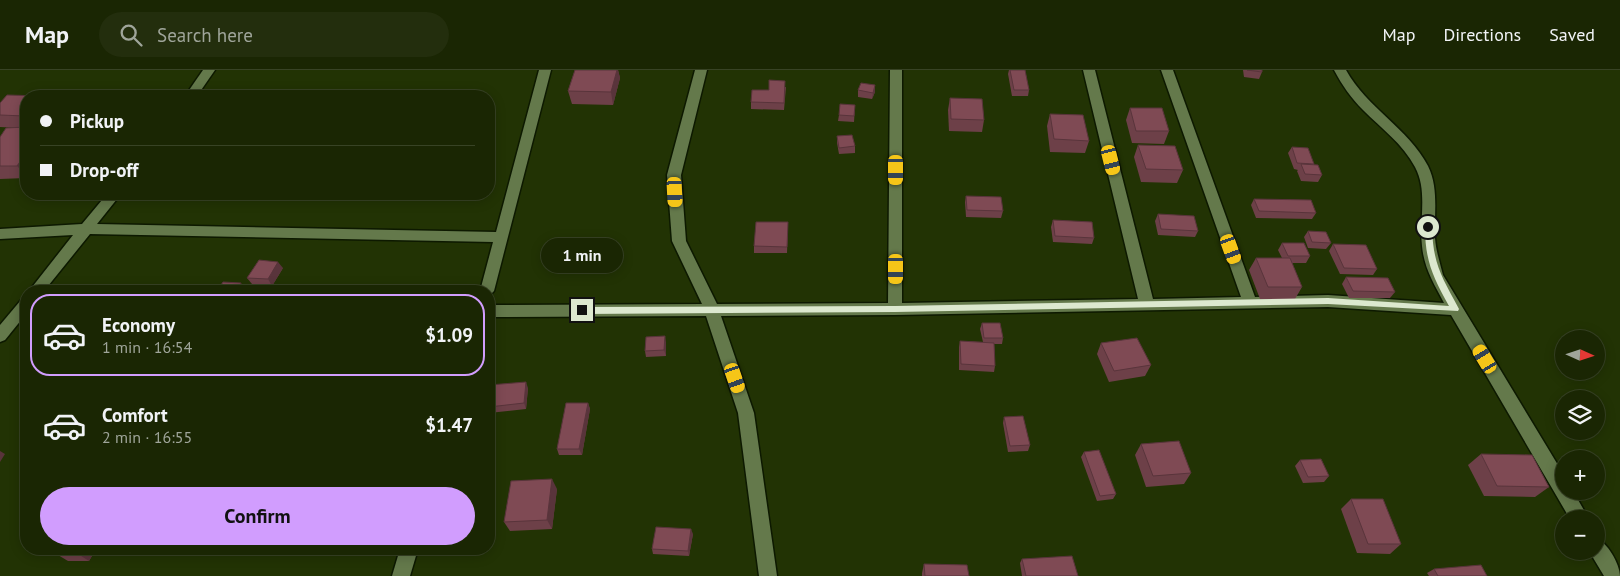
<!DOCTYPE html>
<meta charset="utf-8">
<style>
body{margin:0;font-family:"PT Sans",sans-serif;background:#232e0d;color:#f1f3f6;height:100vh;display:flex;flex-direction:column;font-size:19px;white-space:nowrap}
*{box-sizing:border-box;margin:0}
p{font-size:16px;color:#9fa59a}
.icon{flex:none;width:28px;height:28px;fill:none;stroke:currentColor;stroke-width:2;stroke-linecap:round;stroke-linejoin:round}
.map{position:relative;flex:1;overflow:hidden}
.panel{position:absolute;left:20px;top:215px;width:475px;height:270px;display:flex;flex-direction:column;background:#1a2603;border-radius:20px;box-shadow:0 2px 12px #0003,0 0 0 1px #384325}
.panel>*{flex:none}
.hud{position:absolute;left:20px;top:20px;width:475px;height:110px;border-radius:20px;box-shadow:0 2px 12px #0003,0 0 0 1px #384325;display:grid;align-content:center;height:110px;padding:0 20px;background:#1a2603}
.needle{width:32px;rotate:93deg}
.controls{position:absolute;left:1555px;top:260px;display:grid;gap:10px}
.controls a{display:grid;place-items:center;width:50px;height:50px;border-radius:50%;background:#1a2603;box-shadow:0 2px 12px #0003,0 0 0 1px #384325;font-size:25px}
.end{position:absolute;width:22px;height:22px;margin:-11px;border:6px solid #dce8cf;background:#111;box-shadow:0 0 0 2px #111}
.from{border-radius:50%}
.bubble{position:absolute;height:35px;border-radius:18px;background:#1a2603;box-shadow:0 2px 12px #0003,0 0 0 1px #384325;font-size:16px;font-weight:600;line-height:35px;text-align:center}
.car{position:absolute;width:15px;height:30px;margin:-15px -8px;border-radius:6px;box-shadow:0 0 4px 1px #0007;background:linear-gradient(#f5c518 24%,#345 0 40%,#f5c518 0 76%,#345 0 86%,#f5c518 0)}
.hud b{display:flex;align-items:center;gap:18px;height:48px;font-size:19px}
.hud b+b{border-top:1px solid #384325}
.hud i{width:12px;height:12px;background:#f1f3f6}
ul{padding:9px 0 0;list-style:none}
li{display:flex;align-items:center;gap:15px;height:82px;margin:0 10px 8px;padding:0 10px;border:2px solid transparent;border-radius:20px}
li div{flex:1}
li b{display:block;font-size:19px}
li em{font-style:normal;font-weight:600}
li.selected{border-color:#d19dfe}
li>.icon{width:45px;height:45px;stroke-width:1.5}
.cta{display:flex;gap:10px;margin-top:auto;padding:10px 20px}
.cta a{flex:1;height:58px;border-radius:30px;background:#d19dfe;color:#111;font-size:20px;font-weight:600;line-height:58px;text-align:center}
header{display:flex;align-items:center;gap:30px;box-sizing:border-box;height:70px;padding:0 25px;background:#1a2603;border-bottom:1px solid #384325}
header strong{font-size:24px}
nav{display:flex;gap:28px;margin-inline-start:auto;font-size:18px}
.search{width:350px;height:45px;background:#232e0d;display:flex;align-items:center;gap:12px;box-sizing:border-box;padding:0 18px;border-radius:28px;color:#9fa59a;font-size:19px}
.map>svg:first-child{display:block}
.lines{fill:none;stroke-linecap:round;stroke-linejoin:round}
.minor-casing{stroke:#0d1900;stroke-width:3}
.minor{fill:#64794b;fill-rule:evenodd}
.wall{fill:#6d4048}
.shaded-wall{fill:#59343b}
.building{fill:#7f4a54;stroke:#59343b}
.route{fill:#dce8cf}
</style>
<header>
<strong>Map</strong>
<div class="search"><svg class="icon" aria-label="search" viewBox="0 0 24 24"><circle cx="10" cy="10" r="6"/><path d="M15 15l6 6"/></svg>Search here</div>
<nav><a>Map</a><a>Directions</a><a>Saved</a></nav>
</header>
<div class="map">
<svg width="1620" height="506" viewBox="0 0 1620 506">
<rect width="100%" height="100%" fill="#223304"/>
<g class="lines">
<g class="minor-casing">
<g id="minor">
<path d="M203 0H215L197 26H185Z"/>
<path d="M539 0H551L494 221 489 226V221H480L493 172 90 164 44 221H29L73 165 0 169V159L82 154 107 124H121L97 154 496 162Z"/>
<path d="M695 0H707L681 105 686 171 717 234 888 233 890 0H902V233L1138 229 1083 0H1095L1153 229 1241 227 1161 0H1173L1255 227 1328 225 1444 233C1434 214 1424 198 1422 176 1419 150 1428 121 1415 97 1403 74 1381 58 1363 40 1351 28 1342 15 1334 0H1346C1367 38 1408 58 1428 96 1439 118 1434 144 1435 168 1436 181 1440 193 1443 205L1564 405V421H1573L1589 449H1570L1451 245 1328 237 895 245 721 246 754 343 777 506H759L738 343 706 246 489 247V235L702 234 672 171 667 105Z"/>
<path d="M26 228V244L5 270 0 272V255L21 230Z"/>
<path d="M1596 468C1607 472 1620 494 1620 506H1604L1589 481H1596Z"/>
<path d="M400 479H418L410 506H392Z"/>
</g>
</g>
<use href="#minor" class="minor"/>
</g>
<g class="wall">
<path d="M575 0H618L620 8 613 35 572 34 568 21Z"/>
<path d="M1009 0H1025L1029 20 1028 26H1012L1008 4Z"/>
<path d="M1243 0H1262V2L1259 9 1244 7Z"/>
<path d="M875 15V22L872 29 858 27V20Z"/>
<path d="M786 17 784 40 751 39V32L769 20Z"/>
<path d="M26 26V108L0 109V67L21 58 0 57V33Z"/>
<path d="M950 28 984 50 982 62 949 61 948 40Z"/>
<path d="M855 35 854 52 838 51 839 45Z"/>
<path d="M1130 38 1169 61 1164 74 1132 73 1126 50Z"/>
<path d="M1050 44 1089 71 1085 83 1050 82 1047 56Z"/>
<path d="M837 66 855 76V83L839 84 837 73Z"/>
<path d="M1138 75 1183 100 1177 113 1141 112 1134 87Z"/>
<path d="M1292 77 1314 94V95L1322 105 1318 112 1301 111 1297 101 1298 100 1294 99 1288 83Z"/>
<path d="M966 126 1003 141 1001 148 966 147 965 132Z"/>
<path d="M1254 129 1316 143 1312 149 1256 148 1251 135Z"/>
<path d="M1158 144 1198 161 1195 167 1158 165 1155 151Z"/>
<path d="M1053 150 1094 168 1092 174 1053 172 1051 157Z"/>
<path d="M788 152 787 183H754V176Z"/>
<path d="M1308 161 1331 173 1326 179 1308 178 1304 167Z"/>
<path d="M1282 173 1310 186 1306 193H1292L1302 217 1295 229H1260L1249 200 1256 188H1282L1278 180Z"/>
<path d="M1333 174 1377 199 1373 205 1340 204 1329 181Z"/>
<path d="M283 198 272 216 252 214 247 208Z"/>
<path d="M1346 207 1395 222 1390 228H1349L1342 214Z"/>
<path d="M982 253 1003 268 1002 274H994L995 296 994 302 959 300V277L960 271 983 272 980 259Z"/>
<path d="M666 272V286L646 287 645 281Z"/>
<path d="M1101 273 1151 295 1145 306 1109 312 1097 284Z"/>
<path d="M489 315 528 318 526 339 489 343Z"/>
<path d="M588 333 590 339 582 385H559L557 379Z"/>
<path d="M1004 347 1030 375 1028 381 1008 382 1003 353Z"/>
<path d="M1141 374 1191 403 1184 414 1146 417 1135 385Z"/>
<path d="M1084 382 1116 424 1113 429 1097 431 1081 387Z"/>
<path d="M1481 384 1549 417 1535 427 1484 426 1468 395Z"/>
<path d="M1300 390 1329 406 1324 412 1303 413 1295 396Z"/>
<path d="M557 419 552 459 510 461 504 452Z"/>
<path d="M1351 429 1401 474 1390 484 1357 483 1341 439Z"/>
<path d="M693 464 689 486 653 484 652 479Z"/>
<path d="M55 479H96L89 491H68L53 482Z"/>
<path d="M1022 489 1078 506H1022L1020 493Z"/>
<path d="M924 494 969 506H922V503Z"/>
<path d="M1434 499 1487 506H1429L1427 503Z"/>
</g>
<g class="shaded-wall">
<path d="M617 0H618L620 8 613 35 611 22Z"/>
<path d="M875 15V22L872 29 873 23Z"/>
<path d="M26 83V105L17 96Z"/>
<path d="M278 192 283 198 272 216 268 209Z"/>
<path d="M241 213 246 220 245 221H236Z"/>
<path d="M665 266 666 272V286L664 280Z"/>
<path d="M526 312 528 318 526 339 524 333Z"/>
<path d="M588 333 590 339 582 385 579 379Z"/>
<path d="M0 381 5 384 0 392Z"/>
<path d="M552 409 557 419 552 459 547 450Z"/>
<path d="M691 459 693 464 689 486 688 481Z"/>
<path d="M76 479H96L89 491 75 482Z"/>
</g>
<g class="building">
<path d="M575 0H617L611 22 568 21Z"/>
<path d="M1010 0H1025L1029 20H1014Z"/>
<path d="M1247 0H1262V2Z"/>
<path d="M769 10 785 11 784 33 751 32 752 20H769Z"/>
<path d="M861 13 875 15 873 23 858 20Z"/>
<path d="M7 25 42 26H26V45L25 46 0 45V33Z"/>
<path d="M950 28 982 29 984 50 951 49Z"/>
<path d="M840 34 855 35 854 46 839 45Z"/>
<path d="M1130 38H1162L1169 61H1136Z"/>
<path d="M1050 44 1083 45 1089 71 1054 69Z"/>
<path d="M26 57V83L17 96H0V67L6 58Z"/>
<path d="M852 65 855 76 839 78 837 66Z"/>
<path d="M1138 75 1175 76 1183 100 1146 99Z"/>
<path d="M1292 77 1308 78 1314 94 1297 93Z"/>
<path d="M1301 94 1318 95 1322 105 1305 104Z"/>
<path d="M966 126 1001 127 1003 141 967 140Z"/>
<path d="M1254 129 1311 130 1316 143 1259 141Z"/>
<path d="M1158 144 1194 146 1198 161 1161 159Z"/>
<path d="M1053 150 1092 152 1094 168 1055 166Z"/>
<path d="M756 152H788L787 177 754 176Z"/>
<path d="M1308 161 1326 162 1331 173 1312 172Z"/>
<path d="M1282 173H1304L1310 186H1288Z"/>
<path d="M1333 174 1366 175 1377 199 1344 198Z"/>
<path d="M1256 188H1290L1302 217H1268Z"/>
<path d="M259 190 278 192 268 209 247 208Z"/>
<path d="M1346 207 1388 208 1395 222 1353 221Z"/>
<path d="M223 212 241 213 236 221H217Z"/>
<path d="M299 219 326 221H298Z"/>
<path d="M982 253H1000L1003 268H984Z"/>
<path d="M665 266 664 280 645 281 646 267Z"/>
<path d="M1137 268 1151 295 1114 301 1101 273Z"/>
<path d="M960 271 994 273 995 296 961 294Z"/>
<path d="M526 312 524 333 489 337V315Z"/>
<path d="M566 333H588L579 379H557Z"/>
<path d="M1023 346 1030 375 1010 376 1004 347Z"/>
<path d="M1179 371 1191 403 1153 406 1141 374Z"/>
<path d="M1099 380 1116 424 1100 426 1084 382Z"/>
<path d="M1481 384 1532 385 1549 417 1497 416Z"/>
<path d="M1321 389 1329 406 1308 407 1300 390Z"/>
<path d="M552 409 547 450 504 452 511 411Z"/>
<path d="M1351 429H1383L1401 474H1368Z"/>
<path d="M656 457 691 459 688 481 652 479Z"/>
<path d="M55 479H76L75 482H53Z"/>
<path d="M1072 486 1078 506H1026L1022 489Z"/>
<path d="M924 494 967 495 969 506H925Z"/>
<path d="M1481 495 1487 506H1438L1434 499Z"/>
</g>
<path class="route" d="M1428 154 1432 157C1433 195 1442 207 1459 239L1458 241 1328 234 895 242 582 244 578 240 582 237 895 236 1328 228 1449 236C1433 207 1425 191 1425 157Z"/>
</svg>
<div class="controls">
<a><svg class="needle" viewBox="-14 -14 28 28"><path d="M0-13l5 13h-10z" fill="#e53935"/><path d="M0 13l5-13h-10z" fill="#9fa59a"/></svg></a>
<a><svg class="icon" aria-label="layers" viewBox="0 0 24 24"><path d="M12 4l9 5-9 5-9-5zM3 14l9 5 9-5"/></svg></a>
<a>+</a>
<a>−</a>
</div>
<i class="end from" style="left:1428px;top:157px"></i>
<i class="end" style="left:582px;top:240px"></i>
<div class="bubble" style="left:541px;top:168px;width:82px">1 min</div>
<i class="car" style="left:1111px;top:90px;rotate:166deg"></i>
<i class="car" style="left:896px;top:100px;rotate:180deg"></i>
<i class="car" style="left:675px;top:122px;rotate:177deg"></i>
<i class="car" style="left:1231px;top:179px;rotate:160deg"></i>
<i class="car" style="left:896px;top:199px;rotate:180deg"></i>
<i class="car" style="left:1485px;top:289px;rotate:329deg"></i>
<i class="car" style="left:735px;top:308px;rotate:161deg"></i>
<div class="hud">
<b><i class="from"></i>Pickup</b>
<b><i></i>Drop-off</b>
</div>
<section class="panel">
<ul>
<li class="selected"><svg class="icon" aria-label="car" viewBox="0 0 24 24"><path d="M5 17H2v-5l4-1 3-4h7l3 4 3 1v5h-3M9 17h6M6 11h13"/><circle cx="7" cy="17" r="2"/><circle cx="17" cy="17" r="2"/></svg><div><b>Economy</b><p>1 min · 16:54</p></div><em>$1.09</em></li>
<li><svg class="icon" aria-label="car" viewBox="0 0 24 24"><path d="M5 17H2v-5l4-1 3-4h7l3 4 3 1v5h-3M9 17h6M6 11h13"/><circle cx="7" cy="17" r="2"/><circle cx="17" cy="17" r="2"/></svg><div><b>Comfort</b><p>2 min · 16:55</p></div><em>$1.47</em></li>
</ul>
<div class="cta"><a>Confirm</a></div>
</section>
</div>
